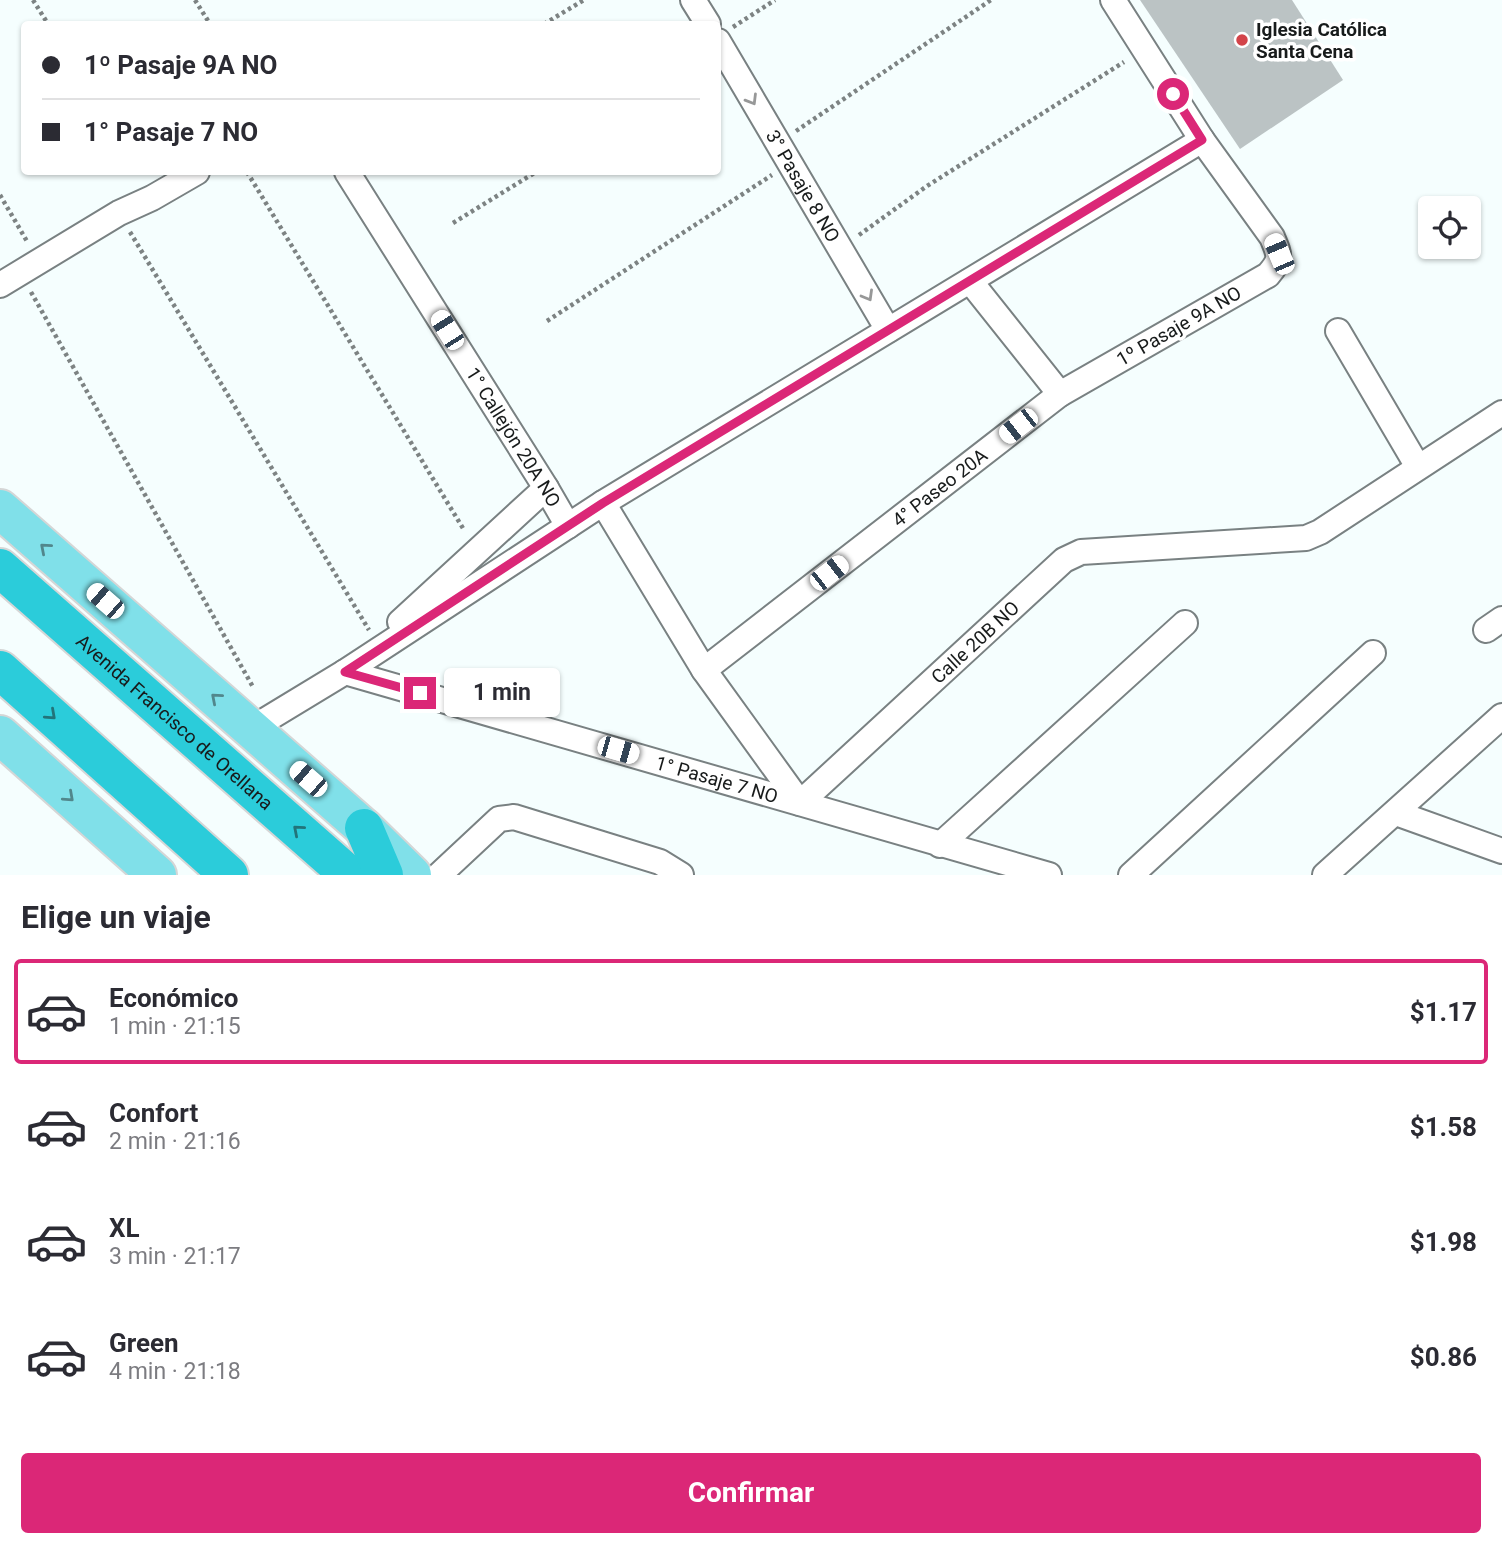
<!DOCTYPE html>
<html lang="es">
<meta charset="utf-8">
<style>
body{margin:0;font-family:Roboto,sans-serif;background:#f2f2f3;color:#2b2b33;height:100vh;display:flex;flex-direction:column;font-size:26px;white-space:nowrap}
*{box-sizing:border-box;margin:0}
p{font-size:23px;color:#7c7c81}
.icon{flex:none;width:38px;height:38px;fill:none;stroke:currentColor;stroke-width:2;stroke-linecap:round;stroke-linejoin:round}
.map{position:relative;height:875px;overflow:hidden}
.details{display:flex;flex-direction:column;background:#fff;flex:1}
.details>*{flex:none}
.guide{position:absolute;left:21px;top:21px;width:700px;height:154px;border-radius:7px;box-shadow:0 2px 5px #0004;display:grid;align-content:center;height:154px;padding:0 21px;background:#fff}
.fabs{position:absolute;left:1418px;top:196px;display:grid;gap:14px}
.fabs a{display:grid;place-items:center;width:63px;height:63px;border-radius:7px;background:#fff;box-shadow:0 2px 5px #0004;font-size:35px}
.end{position:absolute;width:32px;height:32px;margin:-16px;border:9px solid #db2777;background:#fff;box-shadow:0 0 0 4px #fff}
.from{border-radius:50%}
.bubble{position:absolute;height:49px;border-radius:7px;background:#fff;box-shadow:0 2px 5px #0004;font-size:23px;font-weight:700;line-height:49px;text-align:center}
.car{position:absolute;width:21px;height:42px;margin:-21px -10px;border-radius:9px;box-shadow:0 0 5px 2px #0007;background:linear-gradient(#fff 24%,#345 0 40%,#fff 0 76%,#345 0 86%,#fff 0)}
.guide b{display:flex;align-items:center;gap:24px;height:66px;font-size:26px}
.guide b+b{border-top:2px solid #e1e1e2}
.guide i{width:18px;height:18px;background:#2b2b33}
ul{padding:0;list-style:none}
li{display:flex;align-items:center;gap:21px;height:105px;margin:0 14px 10px;padding:0 7px;border:4px solid transparent;border-radius:7px}
li div{flex:1}
li b{display:block;font-size:26px}
li em{font-style:normal;font-weight:700}
li.active{border-color:#db2777}
li>.icon{width:63px;height:63px;stroke-width:1.5}
h2{padding:0 21px;font-size:32px;line-height:84px}
.cta{display:flex;gap:14px;margin-top:auto;padding:14px 21px}
.cta a{flex:1;height:80px;border-radius:7px;background:#db2777;color:#fff;font-size:28px;font-weight:700;line-height:80px;text-align:center}
.map>svg:first-child{display:block}
.building{fill:#bbc3c4}
.lines{fill:none;stroke-linecap:round;stroke-linejoin:round}
.street-casing{stroke:#798182;stroke-width:28}
.primary-casing{stroke:#d5d6d6;stroke-width:42}
.highway-casing{stroke:#d5d6d6;stroke-width:42}
.path{stroke:#7d8383;stroke-width:4.5;stroke-dasharray:3.5 3.5;stroke-linecap:butt}
.street{stroke:#fff;stroke-width:24}
.primary{stroke:#80e0e9;stroke-width:38}
.highway{stroke:#2bccda;stroke-width:38}
.oneway{stroke:#979898}
.oneway2{stroke:#51878c}
.oneway3{stroke:#22747a}
.route{stroke:#db2777;stroke-width:9}
.poi-dot{fill:#d3444a;stroke:#fff;stroke-width:2.5}
.labels{text-anchor:middle;dominant-baseline:central;stroke-width:7;stroke-linejoin:round;paint-order:stroke}
.poi-label{font-size:19px;font-weight:bold;fill:#181b1b;stroke:#fff;text-anchor:start}
.street-label{font-size:19px;fill:#181b1b;stroke:#fff}
</style>
<div class="map">
<svg width="1502" height="875" viewBox="0 0 1502 875">
<rect width="100%" height="100%" fill="#f5fefe"/>
<path class="building" d="M1140 0H1292L1343 80 1240 149Z"/>
<g class="lines">
<g class="street-casing">
<g id="street">
<path d="M693 0 708 24"/>
<path id="s1" d="M718 41 888 330"/>
<path id="s2" d="M347 172 546 488 568 526"/>
<path d="M0 285 119 213 152 198 197 172"/>
<path d="M1338 331 1418 467"/>
<path d="M1060 394 1268 275C1282 259 1280 256 1272 237L1202 140 1113 0"/>
<path id="s3" d="M603 503 704 670 800 803 1064 560 1081 552 1306 538 1320 532 1502 413"/>
<path d="M400 622 546 488"/>
<path d="M1486 630 1502 619"/>
<path id="s4" d="M704 670 1060 394 970 281"/>
<path id="s5" d="M345 672 1049 875"/>
<path d="M251 729 345 672 603 503 1202 140"/>
<path d="M1396 813 1502 851"/>
<path d="M940 845 1185 623"/>
<path d="M439 875 499 819 514 817 660 862 681 875"/>
<path d="M1131 875 1373 653"/>
<path d="M1325 875 1502 716"/>
</g>
</g>
<g class="primary-casing">
<g id="primary">
<path d="M0 509 364 828 412 875"/>
<path d="M0 735 157 875"/>
</g>
</g>
<g class="highway-casing">
<g id="highway">
<path id="s6" d="M0 568 349 875"/>
<path d="M0 670 229 875"/>
<path d="M364 828 384 875"/>
</g>
</g>
<g class="path">
<path d="M33 0 48 24"/>
<path d="M195 0 210 24"/>
<path d="M544 24 584 0"/>
<path d="M733 27 775 0"/>
<path d="M796 131 991 0"/>
<path d="M247 172 464 530"/>
<path d="M0 195 28 243"/>
<path d="M453 223 536 172"/>
<path d="M130 232 369 630"/>
<path d="M859 235 927 186 1124 62"/>
<path d="M31 292 253 687"/>
<path d="M547 321 772 175"/>
</g>
<use href="#street" class="street"/>
<use href="#primary" class="primary"/>
<use href="#highway" class="highway"/>
</g>
<defs><path id="oneway-chevron" d="M-2-3.5L2.5 0L-2 3.5" fill="none" stroke-width="1.6" stroke-linecap="round" stroke-linejoin="round" transform="scale(1.75)"/></defs>
<g class="oneway">
<use href="#oneway-chevron" transform="translate(752 100) rotate(59)"/>
<use href="#oneway-chevron" transform="translate(868 296) rotate(60)"/>
</g>
<g class="oneway2">
<use href="#oneway-chevron" transform="translate(45 548) rotate(-139)"/>
<use href="#oneway-chevron" transform="translate(216 698) rotate(-139)"/>
<use href="#oneway-chevron" transform="translate(69 797) rotate(42)"/>
</g>
<g class="oneway3">
<use href="#oneway-chevron" transform="translate(51 715) rotate(42)"/>
<use href="#oneway-chevron" transform="translate(298 830) rotate(-139)"/>
</g>
<g class="lines">
<path class="route" d="M420 693 345 672 603 503 1202 140 1173 94"/>
</g>
<circle class="poi-dot" cx="1242" cy="40" r="7"/>
<g class="labels">
<g class="poi-label">
<text x="1256" y="29">Iglesia Católica<tspan x="1256" dy="22">Santa Cena</tspan></text>
</g>
<g class="street-label">
<text stroke="none"><textPath href="#s1" startOffset="168">3° Pasaje 8 NO</textPath></text>
<text transform="translate(1179 326) rotate(-30)">1º Pasaje 9A NO</text>
<text stroke="none"><textPath href="#s2" startOffset="313">1° Callejón 20A NO</textPath></text>
<text stroke="none"><textPath href="#s4" startOffset="298">4° Paseo 20A</textPath></text>
<text stroke="none"><textPath href="#s3" startOffset="597">Calle 20B NO</textPath></text>
<text stroke="none"><textPath href="#s6" startOffset="233">Avenida Francisco de Orellana</textPath></text>
<text stroke="none"><textPath href="#s5" startOffset="387">1° Pasaje 7 NO</textPath></text>
</g>
</g>
</svg>
<div class="fabs">
<a><svg class="icon" aria-label="locate" viewBox="0 0 24 24"><circle cx="12" cy="12" r="6"/><path d="M12 2v4M12 18v4M2 12h4M18 12h4"/></svg></a>
</div>
<i class="end from" style="left:1173px;top:94px"></i>
<i class="end" style="left:420px;top:693px"></i>
<div class="bubble" style="left:444px;top:668px;width:116px">1 min</div>
<i class="car" style="left:1279px;top:254px;rotate:337deg"></i>
<i class="car" style="left:447px;top:330px;rotate:328deg"></i>
<i class="car" style="left:1018px;top:426px;rotate:232deg"></i>
<i class="car" style="left:829px;top:573px;rotate:52deg"></i>
<i class="car" style="left:105px;top:601px;rotate:311deg"></i>
<i class="car" style="left:618px;top:750px;rotate:106deg"></i>
<i class="car" style="left:308px;top:779px;rotate:311deg"></i>
<div class="guide">
<b><i class="from"></i>1º Pasaje 9A NO</b>
<b><i></i>1° Pasaje 7 NO</b>
</div>
</div>
<section class="details">
<h2>Elige un viaje</h2>
<ul>
<li class="active"><svg class="icon" aria-label="car" viewBox="0 0 24 24"><path d="M5 17H2v-5l4-1 3-4h7l3 4 3 1v5h-3M9 17h6M6 11h13"/><circle cx="7" cy="17" r="2"/><circle cx="17" cy="17" r="2"/></svg><div><b>Económico</b><p>1 min · 21:15</p></div><em>$1.17</em></li>
<li><svg class="icon" aria-label="car" viewBox="0 0 24 24"><path d="M5 17H2v-5l4-1 3-4h7l3 4 3 1v5h-3M9 17h6M6 11h13"/><circle cx="7" cy="17" r="2"/><circle cx="17" cy="17" r="2"/></svg><div><b>Confort</b><p>2 min · 21:16</p></div><em>$1.58</em></li>
<li><svg class="icon" aria-label="car" viewBox="0 0 24 24"><path d="M5 17H2v-5l4-1 3-4h7l3 4 3 1v5h-3M9 17h6M6 11h13"/><circle cx="7" cy="17" r="2"/><circle cx="17" cy="17" r="2"/></svg><div><b>XL</b><p>3 min · 21:17</p></div><em>$1.98</em></li>
<li><svg class="icon" aria-label="car" viewBox="0 0 24 24"><path d="M5 17H2v-5l4-1 3-4h7l3 4 3 1v5h-3M9 17h6M6 11h13"/><circle cx="7" cy="17" r="2"/><circle cx="17" cy="17" r="2"/></svg><div><b>Green</b><p>4 min · 21:18</p></div><em>$0.86</em></li>
</ul>
<div class="cta"><a>Confirmar</a></div>
</section>
